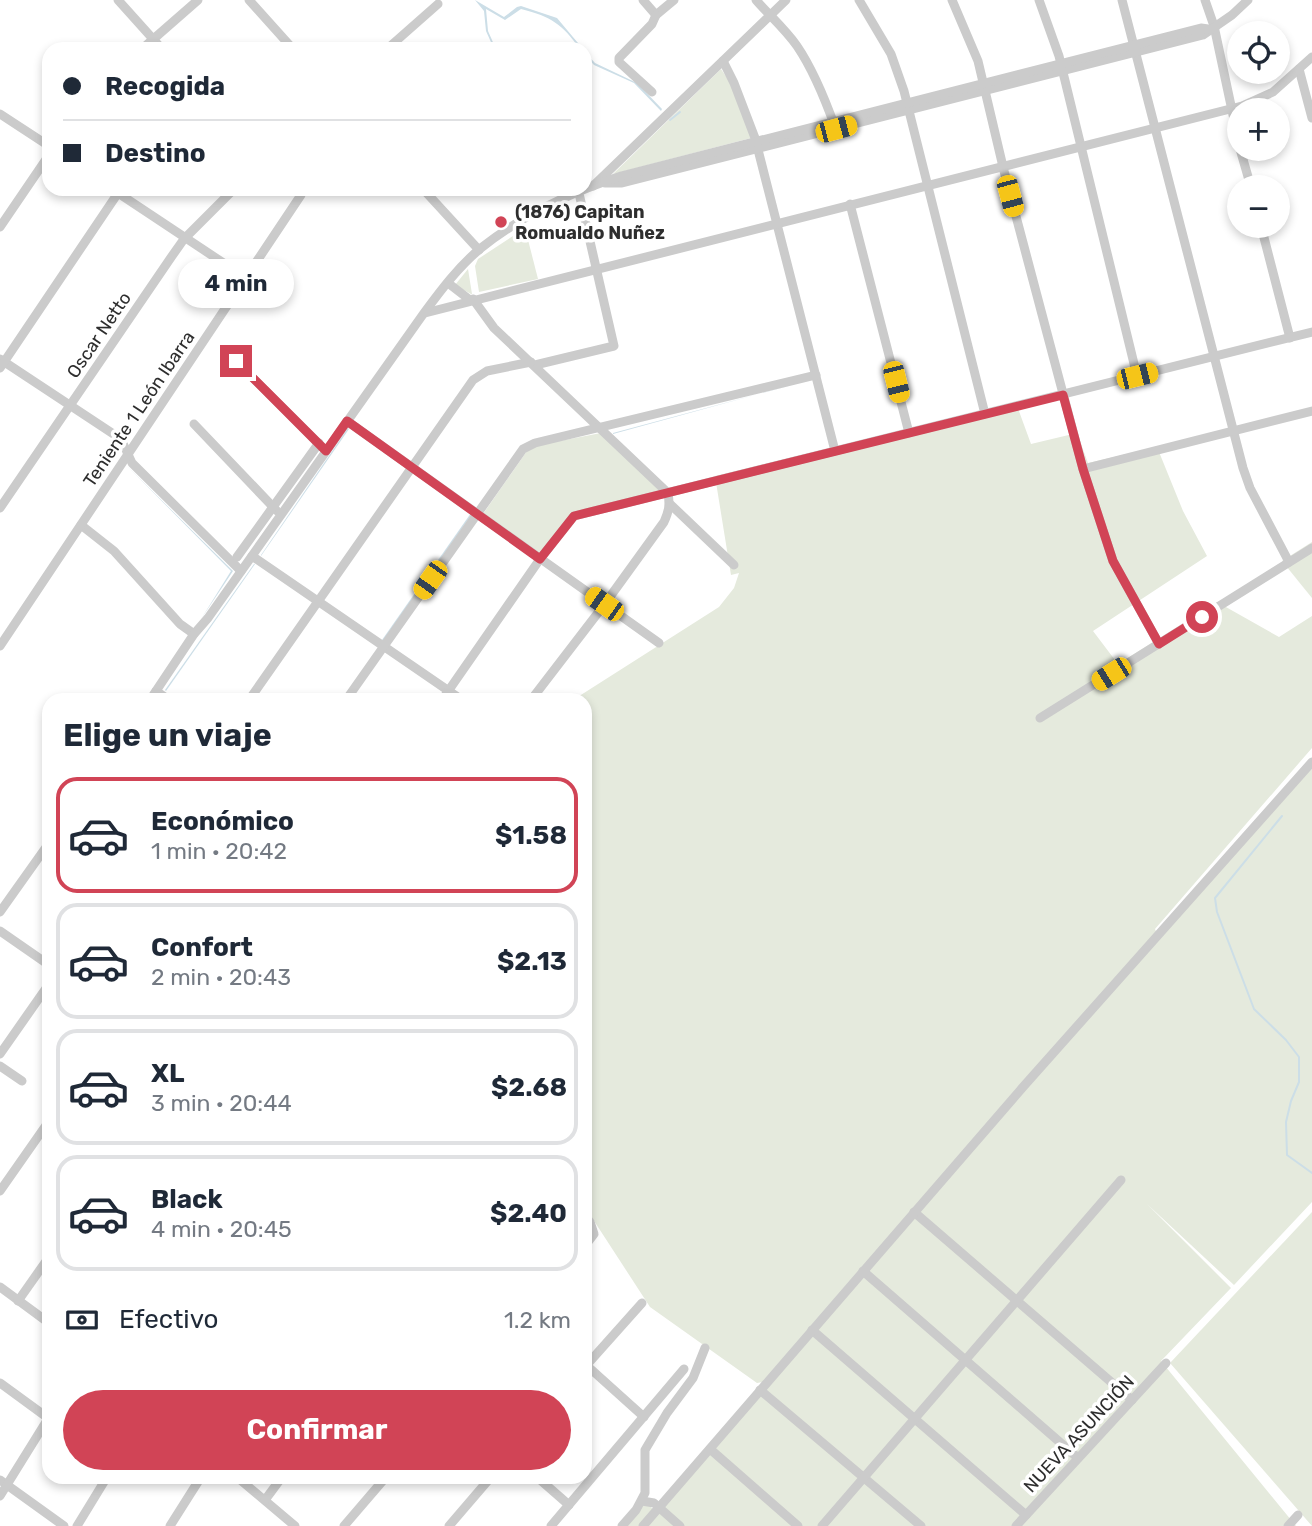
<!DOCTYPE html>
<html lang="es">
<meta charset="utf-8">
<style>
body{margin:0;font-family:Rubik,sans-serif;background:#f6f6f7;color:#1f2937;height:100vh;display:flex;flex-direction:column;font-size:26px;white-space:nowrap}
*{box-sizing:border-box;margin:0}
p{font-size:23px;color:#747a83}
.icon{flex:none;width:38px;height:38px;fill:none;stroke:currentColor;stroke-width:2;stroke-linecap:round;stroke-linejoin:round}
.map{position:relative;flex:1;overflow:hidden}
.sheet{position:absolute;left:42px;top:693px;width:550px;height:791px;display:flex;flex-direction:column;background:#fff;border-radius:21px;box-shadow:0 4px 10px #0003}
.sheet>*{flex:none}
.banner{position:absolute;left:42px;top:42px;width:550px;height:154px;border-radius:21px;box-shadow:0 4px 10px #0003;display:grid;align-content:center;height:154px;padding:0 21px;background:#fff}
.tools{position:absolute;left:1227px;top:21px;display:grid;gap:14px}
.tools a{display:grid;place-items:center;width:63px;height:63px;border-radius:50%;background:#fff;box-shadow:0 4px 10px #0003;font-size:35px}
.end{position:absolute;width:32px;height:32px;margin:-16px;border:9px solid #d14456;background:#fff;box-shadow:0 0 0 4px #fff}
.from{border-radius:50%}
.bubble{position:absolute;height:49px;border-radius:24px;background:#fff;box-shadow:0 4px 10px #0003;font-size:23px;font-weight:700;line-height:49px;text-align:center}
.car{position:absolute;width:21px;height:42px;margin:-21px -10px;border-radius:9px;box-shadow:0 0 5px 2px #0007;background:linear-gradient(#f5c518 24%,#345 0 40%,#f5c518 0 76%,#345 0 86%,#f5c518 0)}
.banner b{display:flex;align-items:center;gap:24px;height:66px;font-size:26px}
.banner b+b{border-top:2px solid #e0e1e3}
.banner i{width:18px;height:18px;background:#1f2937}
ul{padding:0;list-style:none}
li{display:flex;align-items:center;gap:21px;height:116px;margin:0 14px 10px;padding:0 7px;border:4px solid #e0e1e3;border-radius:21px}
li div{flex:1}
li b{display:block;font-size:26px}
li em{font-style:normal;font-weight:700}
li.on{border-color:#d14456}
li>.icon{width:63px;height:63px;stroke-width:1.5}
h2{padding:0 21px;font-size:32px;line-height:84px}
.pay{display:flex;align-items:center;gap:18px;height:77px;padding:0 21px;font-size:26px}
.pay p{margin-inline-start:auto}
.button{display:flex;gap:14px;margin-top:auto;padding:14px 21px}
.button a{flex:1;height:80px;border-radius:42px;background:#d14456;color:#fff;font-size:28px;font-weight:700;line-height:80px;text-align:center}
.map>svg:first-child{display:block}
.green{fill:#e5eadd}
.water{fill:#ccdee7}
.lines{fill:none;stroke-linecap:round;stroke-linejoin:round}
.stream{stroke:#ccdee7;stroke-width:2}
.street{stroke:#cbcbcb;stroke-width:9}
.route{stroke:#d14456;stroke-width:9}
.poi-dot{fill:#d14456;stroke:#fff;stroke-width:2.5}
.labels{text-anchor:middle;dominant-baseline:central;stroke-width:7;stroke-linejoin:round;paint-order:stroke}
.poi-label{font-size:18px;font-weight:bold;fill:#2e2e2e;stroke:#fff;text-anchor:start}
.street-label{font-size:18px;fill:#2e2e2e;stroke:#fff}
</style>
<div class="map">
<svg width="1312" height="1526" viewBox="0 0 1312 1526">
<rect width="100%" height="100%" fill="#fff"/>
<g class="green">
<path d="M721 69 731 84 751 138 613 174Z"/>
<path d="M525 228 538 279 479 292 475 266 478 259Z"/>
<path d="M468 269 472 294H471L455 285Z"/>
<path d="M1016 403 1031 444 1077 433 1088 463 1157 447 1183 511 1207 556 1093 631 1118 664 1217 602 1279 637 1312 616V748L1155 929 1157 934 1312 765V1202L1234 1285 1147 1204 1231 1288 1161 1361 1296 1526H625L645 1502 653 1509 763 1382 757 1383 650 1307 585 1207 584 700H573L719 607 734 588 739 573 731 575 715 476Z"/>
<path d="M601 433 660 490 569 516 540 553 483 514 527 451 539 445Z"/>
<path d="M1312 542V598L1282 561Z"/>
<path d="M1312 1212V1526L1170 1363Z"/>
</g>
<g class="water">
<path d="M475 0 504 17 517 7 521 6 557 18 583 49H580C562 24 552 17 521 9L505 20 486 9 488 31 496 49H494L486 31 484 11Z"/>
<path d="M584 51 595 63 637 83 662 109 661 111 634 83 594 65 585 55Z"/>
<path d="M810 380 613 434V433Z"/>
<path d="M348 428 349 429 261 556V555Z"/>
<path d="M127 466 233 571 201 619 231 571Z"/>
<path d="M471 513 472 514 383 641 382 640Z"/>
<path d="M254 564H255L166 691 165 690Z"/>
</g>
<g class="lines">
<g class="stream">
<path d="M670 120 680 112"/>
<path d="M1282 816 1215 898 1217 912 1254 1009 1286 1040 1299 1057V1082L1291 1101 1286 1122 1287 1155 1312 1173"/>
</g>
<g class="street">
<path d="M118 0 162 49"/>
<path d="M249 0 293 49"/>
<path d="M643 0 656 15 674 0"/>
<path d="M756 0C769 15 785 29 797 46 814 71 825 99 835 127"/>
<path d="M859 0 891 54 904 91 985 414"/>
<path d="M952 0 978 61 1004 171 1083 469 1113 561 1159 644"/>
<path d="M1039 0 1059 56 1137 376"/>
<path d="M1122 0 1243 468 1250 488 1289 562"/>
<path d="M1205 0 1214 26 1239 143"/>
<path d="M142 49 198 0"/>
<path d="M387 49 438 4"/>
<path d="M723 61 734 83 755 138 835 451"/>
<path d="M1299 69 1312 118"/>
<path d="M652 92 619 62V58L652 24 656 15"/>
<path d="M0 114 49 146"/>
<path d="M1240 149 1251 187"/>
<path d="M605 183H622L1203 35 1232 15 1248 0"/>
<path d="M593 186 786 0"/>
<path d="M112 189 246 278"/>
<path d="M423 189 479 250"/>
<path d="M850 204 909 433"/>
<path d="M1261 226 1290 338"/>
<path d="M0 227 49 155"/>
<path d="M448 283 470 300"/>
<path d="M473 299 494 328 668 493C670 505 669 511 664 522L604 605 531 700"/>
<path d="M425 313 1242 106 1273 92 1312 57"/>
<path d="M0 359 121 439 132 463 241 571"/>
<path d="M236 361 322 447"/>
<path d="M535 365 614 346 578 189"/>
<path d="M0 368 118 193"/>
<path d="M347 421 659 643"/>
<path d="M194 424 277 511"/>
<path d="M1083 469 1312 411"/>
<path d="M670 504 734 565"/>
<path d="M0 508 172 256 184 239 234 189"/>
<path d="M81 525 114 551 180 624 194 634"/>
<path d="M252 556 462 700"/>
<path d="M237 557 319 443"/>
<path d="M0 646 301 195V189"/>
<path d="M156 691 169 700"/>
<path d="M150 700 194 634 208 618 424 313C441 290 459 266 481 248 521 216 572 192 621 176L1201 28 1208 29"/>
<path d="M249 700 473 380 487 371 531 362"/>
<path d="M346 700 523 449 535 443 816 375"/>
<path d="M442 700 540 559 574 516 1312 332"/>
<path d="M1040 718 1312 548"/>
<path d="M0 912 49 843"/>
<path d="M0 931 49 965"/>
<path d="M0 1054 49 984"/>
<path d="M0 1066 22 1081"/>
<path d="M0 1191 49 1121"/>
<path d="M914 1212 1132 1400"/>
<path d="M584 1215 590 1222 594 1234 584 1247"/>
<path d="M863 1271 1078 1458"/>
<path d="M0 1287 49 1323"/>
<path d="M18 1301 49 1257"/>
<path d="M812 1330 1026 1515"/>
<path d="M584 1363 644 1417"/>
<path d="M584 1368 642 1303"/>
<path d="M0 1383 48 1418"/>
<path d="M760 1390 921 1526"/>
<path d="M710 1449 798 1526"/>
<path d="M237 1477 295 1526"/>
<path d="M537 1477 569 1505"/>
<path d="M0 1480 64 1526"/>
<path d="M0 1496 49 1417"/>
<path d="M265 1500 282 1477"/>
<path d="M642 1501 654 1503 680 1526"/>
<path d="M77 1526 107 1477"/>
<path d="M170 1526 201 1477"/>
<path d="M344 1526 386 1477"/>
<path d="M449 1526 491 1477"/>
<path d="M551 1526 684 1369"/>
<path d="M622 1526 636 1510 645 1493V1450L667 1413 693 1378 705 1348"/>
<path d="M643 1526 1023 1087 1312 762"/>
<path d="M822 1526 1121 1180"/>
<path d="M1016 1526 1166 1363"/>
<path d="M1288 1526 1298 1515"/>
</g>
</g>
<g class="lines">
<path class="route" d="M236 361 326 451 347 421 540 559 574 516 1063 395 1083 469 1113 561 1159 644 1202 617"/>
</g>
<circle class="poi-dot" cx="501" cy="222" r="7"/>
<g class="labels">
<g class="poi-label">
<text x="515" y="212">(1876) Capitan<tspan x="515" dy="21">Romualdo Nuñez</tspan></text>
</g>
<g class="street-label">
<text transform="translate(99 335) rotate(-56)">Oscar Netto</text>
<text transform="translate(139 409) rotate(-56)">Teniente 1 León Ibarra</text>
<text transform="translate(1079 1434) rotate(-47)">NUEVA ASUNCIÓN</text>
</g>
</g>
</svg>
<div class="tools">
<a><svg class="icon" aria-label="locate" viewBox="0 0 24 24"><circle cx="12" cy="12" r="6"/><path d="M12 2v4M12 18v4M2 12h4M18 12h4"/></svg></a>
<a>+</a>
<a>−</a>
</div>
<i class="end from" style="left:1202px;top:617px"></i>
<i class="end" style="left:236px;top:361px"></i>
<div class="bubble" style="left:178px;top:259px;width:116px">4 min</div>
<i class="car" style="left:836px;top:129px;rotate:75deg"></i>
<i class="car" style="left:1010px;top:196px;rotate:165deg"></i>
<i class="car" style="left:1137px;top:376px;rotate:76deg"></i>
<i class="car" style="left:896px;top:382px;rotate:166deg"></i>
<i class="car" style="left:430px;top:580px;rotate:215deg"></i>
<i class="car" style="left:604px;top:604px;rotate:305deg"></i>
<i class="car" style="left:1111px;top:674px;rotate:238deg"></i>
<div class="banner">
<b><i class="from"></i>Recogida</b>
<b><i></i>Destino</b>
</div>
<section class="sheet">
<h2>Elige un viaje</h2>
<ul>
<li class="on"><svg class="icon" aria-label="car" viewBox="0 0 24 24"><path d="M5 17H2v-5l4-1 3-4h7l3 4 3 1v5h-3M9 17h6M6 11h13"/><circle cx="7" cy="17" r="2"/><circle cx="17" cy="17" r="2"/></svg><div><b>Económico</b><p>1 min · 20:42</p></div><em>$1.58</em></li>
<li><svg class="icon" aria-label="car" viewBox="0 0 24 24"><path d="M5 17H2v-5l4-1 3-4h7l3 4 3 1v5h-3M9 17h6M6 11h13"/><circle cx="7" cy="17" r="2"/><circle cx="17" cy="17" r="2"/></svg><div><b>Confort</b><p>2 min · 20:43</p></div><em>$2.13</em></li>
<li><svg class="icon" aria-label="car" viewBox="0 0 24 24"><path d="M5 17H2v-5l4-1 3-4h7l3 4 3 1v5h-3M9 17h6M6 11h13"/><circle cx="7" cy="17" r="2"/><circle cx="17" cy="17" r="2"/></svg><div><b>XL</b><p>3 min · 20:44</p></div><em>$2.68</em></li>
<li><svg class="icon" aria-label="car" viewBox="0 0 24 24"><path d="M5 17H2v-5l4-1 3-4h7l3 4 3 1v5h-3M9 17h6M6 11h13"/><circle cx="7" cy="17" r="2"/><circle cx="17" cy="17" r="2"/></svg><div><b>Black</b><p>4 min · 20:45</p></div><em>$2.40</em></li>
</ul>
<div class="pay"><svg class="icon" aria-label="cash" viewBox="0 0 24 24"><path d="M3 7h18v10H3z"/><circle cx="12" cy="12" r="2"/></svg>Efectivo<p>1.2 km</p></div>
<div class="button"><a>Confirmar</a></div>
</section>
</div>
